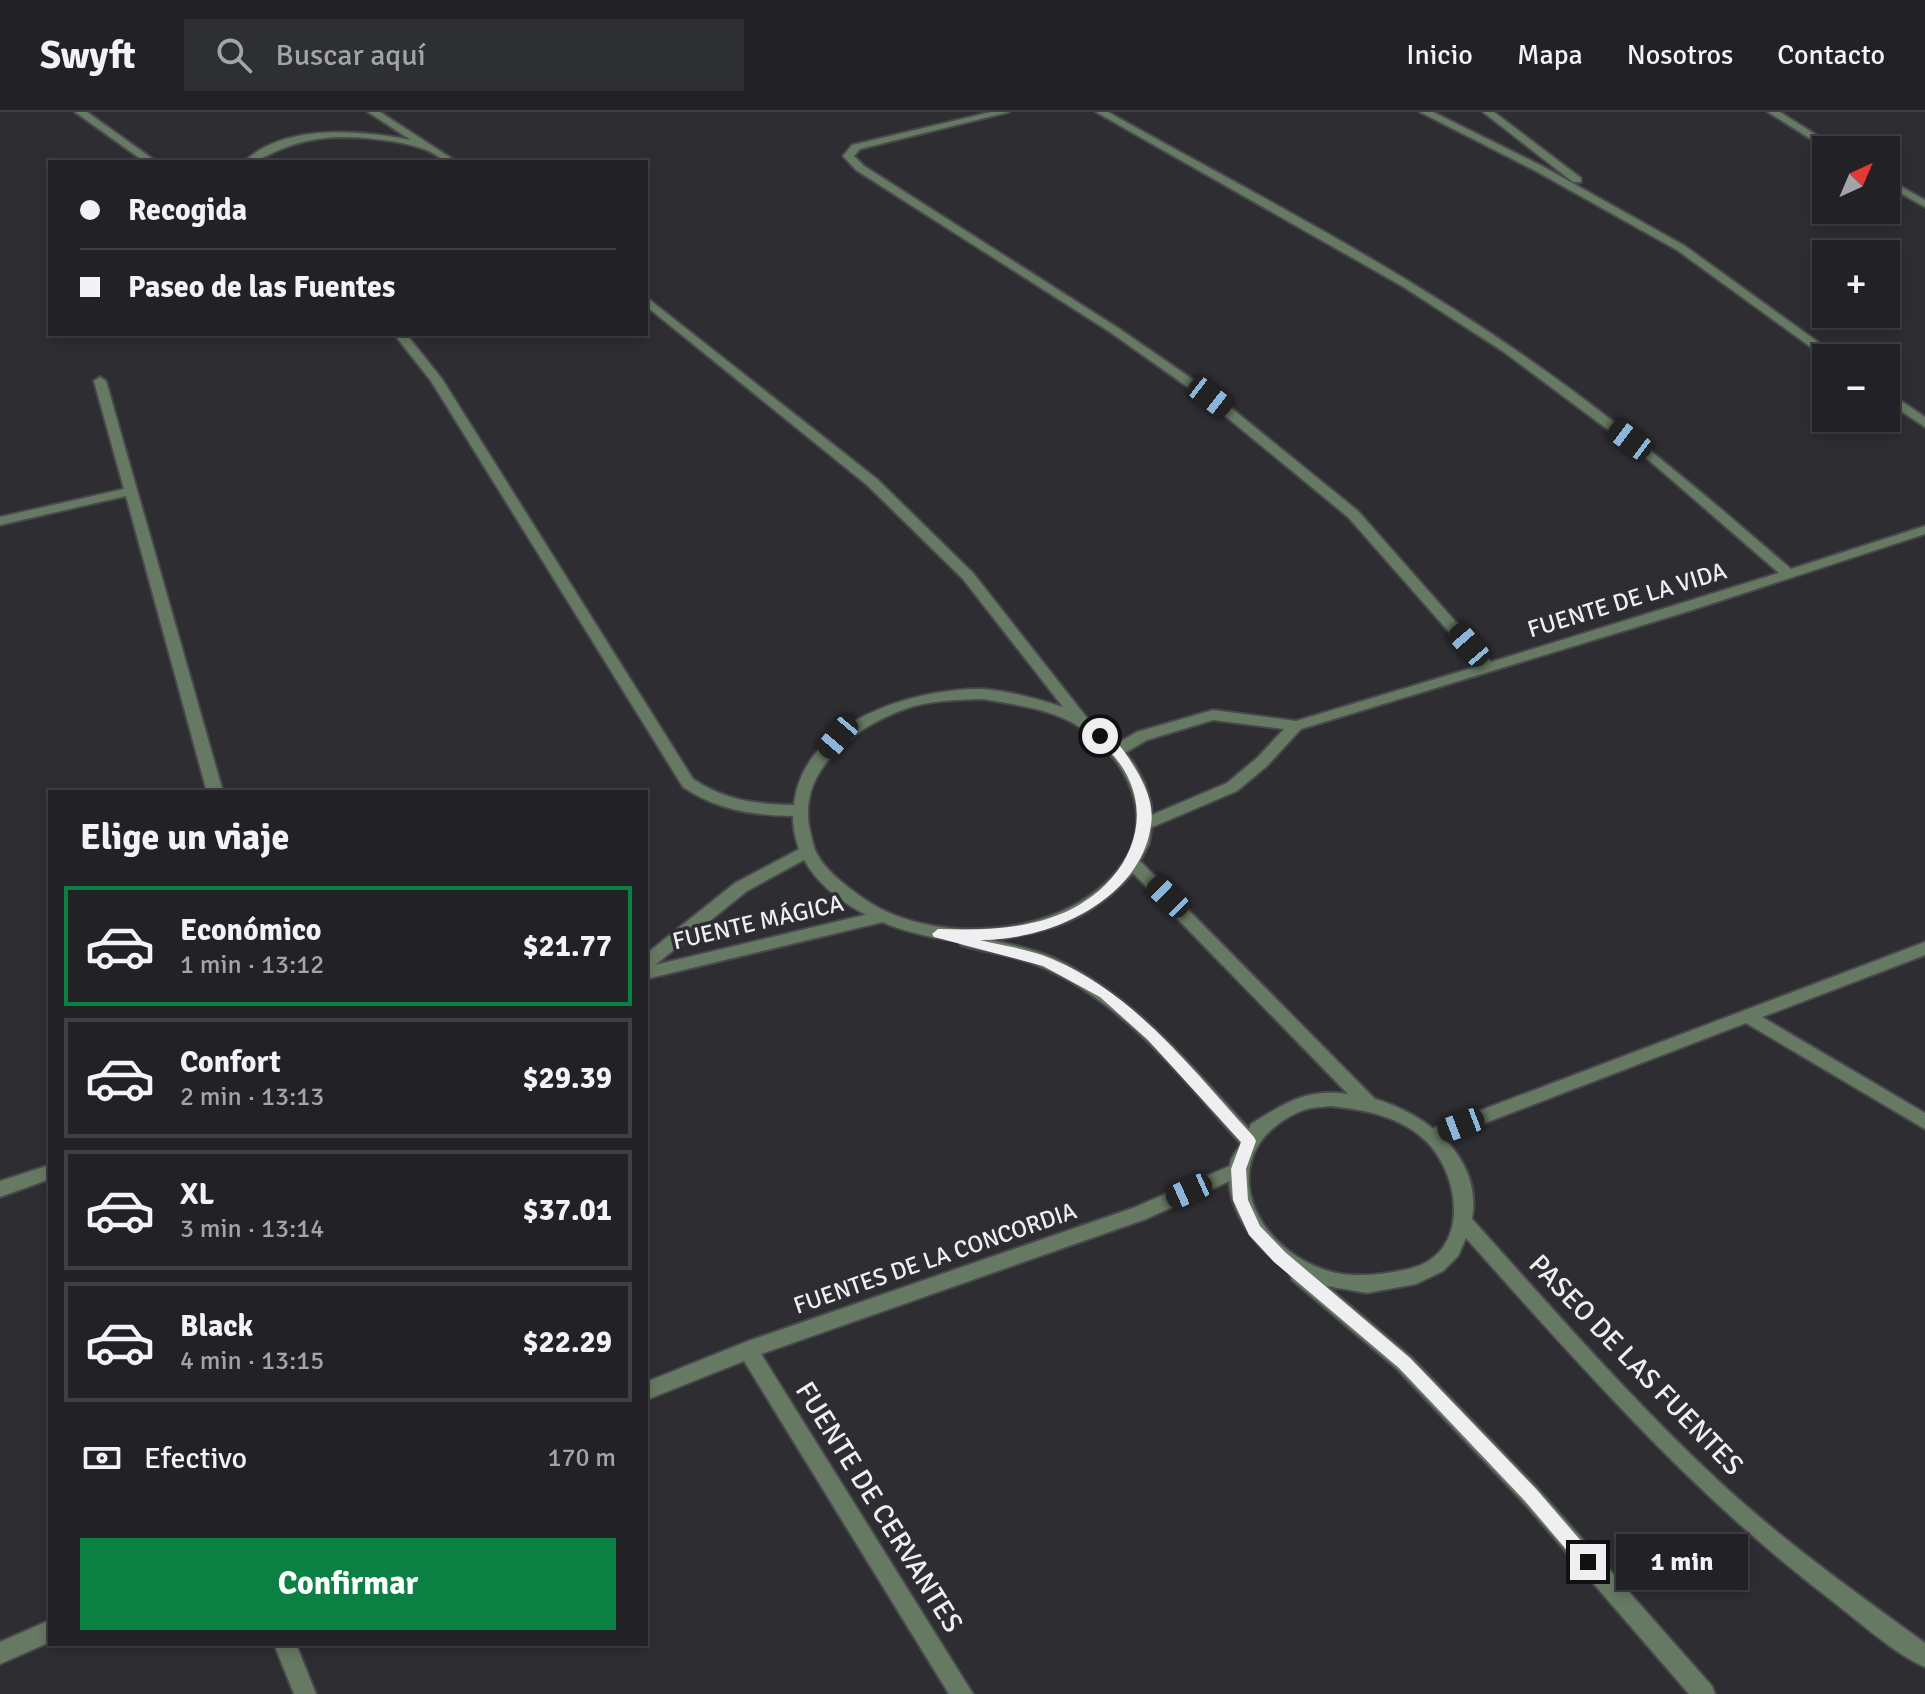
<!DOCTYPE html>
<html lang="es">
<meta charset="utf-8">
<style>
body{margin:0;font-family:Signika,sans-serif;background:#2e2f32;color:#f1f3f6;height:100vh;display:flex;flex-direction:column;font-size:30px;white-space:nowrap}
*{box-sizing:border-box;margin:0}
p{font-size:26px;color:#a2a4a7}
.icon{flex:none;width:44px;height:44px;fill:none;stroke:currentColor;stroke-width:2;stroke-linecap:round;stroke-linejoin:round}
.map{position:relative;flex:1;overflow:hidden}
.details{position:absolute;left:48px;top:678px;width:600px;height:856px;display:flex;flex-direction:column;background:#222226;border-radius:0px;box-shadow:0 4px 12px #0003,0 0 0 2px #3f3f43}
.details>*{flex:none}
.guide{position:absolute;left:48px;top:48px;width:600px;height:176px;border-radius:0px;box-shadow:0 4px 12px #0003,0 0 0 2px #3f3f43;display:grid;align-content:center;height:176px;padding:0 32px;background:#222226}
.needle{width:52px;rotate:44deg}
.tools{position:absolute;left:1812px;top:24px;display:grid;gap:16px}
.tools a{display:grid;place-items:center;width:88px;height:88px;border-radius:0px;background:#222226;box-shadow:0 4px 12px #0003,0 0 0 2px #3f3f43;font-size:40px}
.end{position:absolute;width:36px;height:36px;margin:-18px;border:10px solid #efeff2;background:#111;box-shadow:0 0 0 4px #111}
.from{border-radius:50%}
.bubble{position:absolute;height:56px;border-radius:0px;background:#222226;box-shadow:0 4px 12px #0003,0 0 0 2px #3f3f43;font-size:26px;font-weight:700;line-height:56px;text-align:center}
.car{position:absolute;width:24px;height:48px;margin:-24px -12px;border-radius:10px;box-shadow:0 0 6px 2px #0007;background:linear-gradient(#222 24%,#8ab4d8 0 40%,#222 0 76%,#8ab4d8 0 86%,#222 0)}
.guide b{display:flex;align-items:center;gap:28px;height:76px;font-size:30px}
.guide b+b{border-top:2px solid #3f3f43}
.guide i{width:20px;height:20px;background:#f1f3f6}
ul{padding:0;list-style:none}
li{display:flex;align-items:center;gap:24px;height:120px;margin:0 16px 12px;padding:0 16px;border:4px solid #3f3f43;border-radius:0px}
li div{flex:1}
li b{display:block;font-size:30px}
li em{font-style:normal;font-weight:700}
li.active{border-color:#0b8043}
li>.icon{width:72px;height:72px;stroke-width:1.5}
h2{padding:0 32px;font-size:36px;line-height:96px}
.pay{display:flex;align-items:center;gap:20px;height:88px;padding:0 32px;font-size:30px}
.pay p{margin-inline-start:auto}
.button{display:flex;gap:16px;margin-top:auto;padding:16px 32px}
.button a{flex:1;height:92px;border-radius:0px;background:#0b8043;color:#fff;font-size:32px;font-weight:700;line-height:92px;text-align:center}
header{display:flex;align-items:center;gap:48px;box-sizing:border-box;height:112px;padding:0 40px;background:#222226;border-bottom:2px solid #3f3f43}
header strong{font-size:38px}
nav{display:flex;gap:44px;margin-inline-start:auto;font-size:28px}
.search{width:560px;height:72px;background:#2e2f32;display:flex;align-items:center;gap:20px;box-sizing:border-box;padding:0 28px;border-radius:0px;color:#a2a4a7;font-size:30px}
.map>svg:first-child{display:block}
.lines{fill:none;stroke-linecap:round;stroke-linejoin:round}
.minor-casing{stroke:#48484d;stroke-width:4}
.tertiary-casing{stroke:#48484d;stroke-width:4}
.minor{fill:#667962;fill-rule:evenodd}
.tertiary{fill:#667962;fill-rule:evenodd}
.route{fill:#efeff2}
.labels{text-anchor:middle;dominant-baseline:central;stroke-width:7;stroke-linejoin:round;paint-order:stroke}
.street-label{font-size:24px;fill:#efeff2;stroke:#2d2d32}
.near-street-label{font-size:28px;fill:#efeff2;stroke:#2d2d32}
</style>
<header>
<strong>Swyft</strong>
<div class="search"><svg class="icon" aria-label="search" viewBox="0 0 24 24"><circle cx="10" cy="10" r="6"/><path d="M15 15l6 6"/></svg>Buscar aquí</div>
<nav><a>Inicio</a><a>Mapa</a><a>Nosotros</a><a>Contacto</a></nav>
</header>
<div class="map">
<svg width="1925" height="1582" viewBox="0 0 1925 1582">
<rect width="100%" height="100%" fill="#2d2d32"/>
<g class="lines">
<g class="minor-casing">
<g id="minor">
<path d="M991 0H1009L860 37 854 44 864 54 1118 216 1214 282 1358 399 1491 550 1779 461 1650 349 1504 240 1402 174 1096 0H1108C1244 76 1383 147 1511 235 1610 302 1701 379 1791 457L1925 414V422L1689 499 1301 617 1267 654 1237 679 1150 716H1140L1137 712 1140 708 1227 671 1257 646 1284 617 1213 608 1147 628 1123 642H1113L1111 638 1113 634 1137 620 1213 598 1296 609 1479 554 1348 405 1206 288 1110 220 856 58 843 44 852 33Z"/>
<path d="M1420 0H1433L1542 54 1685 134 1840 246H1826L1677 138 1534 58Z"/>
<path d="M1483 0H1494L1581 66V70H1573Z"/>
<path d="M1768 0H1780L1840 38H1828Z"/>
<path d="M1886 66 1925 88V95L1886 73Z"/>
<path d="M100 265 106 269 223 680H207L126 384 0 413V405L124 377 94 269Z"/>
<path d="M1886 279 1925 305V315L1886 289Z"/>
<path d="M807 733 815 739 813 743 747 779 655 853 881 799 889 805 887 809 646 867V842L735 771Z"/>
<path d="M1925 830V843L1762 905 1925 1001V1017L1746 911 1438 1029 1432 1031 1426 1029 1423 1024 1426 1019Z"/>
<path d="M1239 1050 1245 1052 1248 1057 1245 1062 1146 1107 761 1242 973 1582H949L744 1249 646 1288V1270L748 1229 1133 1096Z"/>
<path d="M50 1053V1067L0 1085V1069Z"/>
<path d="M50 1508V1530L0 1552V1530Z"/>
<path d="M274 1532H296L316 1582H294Z"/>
</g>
</g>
<g class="tertiary-casing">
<g id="tertiary">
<path d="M75 0H87L157 50H145Z"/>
<path d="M368 0H380L457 50C440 50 438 42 424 37 398 28 365 25 338 25 320 26 301 29 284 36 270 41 259 50 244 50 284 11 361 18 411 28Z"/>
<path d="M646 185 877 367 973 461 1087 606 1119 632 1135 653 1145 672 1151 692 1152 712 1149 732 1140 749 1375 987C1427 1002 1483 1046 1472 1107 1553 1197 1633 1290 1723 1373 1786 1431 1856 1481 1925 1531V1555C1896 1543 1857 1508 1831 1488 1693 1383 1582 1256 1466 1126L1458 1144 1443 1159 1416 1172 1367 1181 1327 1174 1411 1245 1538 1377 1712 1574 1715 1582H1689L1524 1391 1397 1257 1292 1168 1290 1162 1291 1159C1256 1140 1220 1091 1231 1048 1233 1043 1238 1037 1241 1032 1182 966 1123 889 1039 854 1014 843 987 841 961 833L959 829C892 823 793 784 793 704 752 703 717 698 683 675L431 269 394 222H406L442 267 693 667C726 689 756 692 794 693 802 611 910 577 980 577 1007 578 1037 587 1063 595L963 467 867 373 646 194ZM983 587C1011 592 1039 595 1065 607 1116 630 1160 698 1124 750 1071 827 931 837 860 784 845 773 826 759 817 742 813 735 812 726 810 719 796 658 855 615 905 597 931 588 956 588 983 587ZM1133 761 1348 982C1306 976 1285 991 1251 1012L1249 1017C1191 953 1135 885 1056 847 1035 837 1012 833 991 828 1050 821 1092 807 1133 761ZM1331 994C1365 998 1400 1004 1426 1029 1462 1065 1470 1143 1409 1157 1381 1163 1352 1167 1325 1158 1248 1132 1212 1038 1301 999 1310 995 1322 995 1331 994Z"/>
</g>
</g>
<use href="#minor" class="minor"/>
<use href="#tertiary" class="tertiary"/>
</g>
<path class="route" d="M1095 621C1109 619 1121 634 1128 645 1141 665 1155 688 1151 713 1141 788 1048 829 980 828 1003 834 1030 837 1052 847 1136 882 1194 960 1254 1025L1256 1029 1246 1057 1248 1088 1260 1114 1285 1140 1410 1246 1537 1378 1594 1444 1597 1450 1594 1456 1588 1458 1582 1456 1525 1389 1399 1256 1274 1150 1249 1123 1233 1088 1231 1057 1241 1030 1148 928 1100 885 1043 854 934 825 932 822 938 817C976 818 1010 818 1047 807 1133 781 1173 687 1095 626Z"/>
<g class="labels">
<g class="street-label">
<text transform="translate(1627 488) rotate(-17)">FUENTE DE LA VIDA</text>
<text transform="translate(758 810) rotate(-13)">FUENTE MÁGICA</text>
<text transform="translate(935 1146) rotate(-19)">FUENTES DE LA CONCORDIA</text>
</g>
<g class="near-street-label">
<text transform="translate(1636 1253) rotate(46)">PASEO DE LAS FUENTES</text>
<text transform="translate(879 1395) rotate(58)">FUENTE DE CERVANTES</text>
</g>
</g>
</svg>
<div class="tools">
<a><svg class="needle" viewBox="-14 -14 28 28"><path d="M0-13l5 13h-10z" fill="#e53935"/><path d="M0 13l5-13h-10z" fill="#a2a4a7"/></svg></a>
<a>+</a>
<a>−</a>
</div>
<i class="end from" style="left:1100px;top:624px"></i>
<i class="end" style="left:1588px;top:1450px"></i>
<div class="bubble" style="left:1616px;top:1422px;width:132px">1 min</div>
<i class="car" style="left:1210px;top:285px;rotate:128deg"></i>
<i class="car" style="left:1630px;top:328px;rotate:307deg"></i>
<i class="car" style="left:1469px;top:533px;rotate:319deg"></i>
<i class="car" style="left:838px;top:625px;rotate:220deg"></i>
<i class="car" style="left:1168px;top:785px;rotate:314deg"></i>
<i class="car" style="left:1461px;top:1013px;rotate:249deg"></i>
<i class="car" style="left:1189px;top:1079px;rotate:246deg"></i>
<div class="guide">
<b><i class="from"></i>Recogida</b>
<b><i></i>Paseo de las Fuentes</b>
</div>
<section class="details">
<h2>Elige un viaje</h2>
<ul>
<li class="active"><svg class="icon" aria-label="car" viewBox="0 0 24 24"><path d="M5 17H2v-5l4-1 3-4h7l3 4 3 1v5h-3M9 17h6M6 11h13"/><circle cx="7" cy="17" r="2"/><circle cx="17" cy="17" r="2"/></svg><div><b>Económico</b><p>1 min · 13:12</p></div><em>$21.77</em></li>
<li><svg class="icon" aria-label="car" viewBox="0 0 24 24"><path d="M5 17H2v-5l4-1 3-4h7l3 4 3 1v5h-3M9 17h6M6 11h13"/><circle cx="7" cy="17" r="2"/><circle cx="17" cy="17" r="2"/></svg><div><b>Confort</b><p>2 min · 13:13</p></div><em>$29.39</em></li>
<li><svg class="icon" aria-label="car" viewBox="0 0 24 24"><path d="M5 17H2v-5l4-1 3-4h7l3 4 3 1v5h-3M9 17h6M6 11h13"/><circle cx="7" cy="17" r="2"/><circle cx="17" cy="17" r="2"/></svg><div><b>XL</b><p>3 min · 13:14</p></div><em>$37.01</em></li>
<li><svg class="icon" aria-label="car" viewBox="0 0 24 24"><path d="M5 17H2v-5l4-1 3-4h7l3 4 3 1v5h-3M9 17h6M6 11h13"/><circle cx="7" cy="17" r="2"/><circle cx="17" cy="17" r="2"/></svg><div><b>Black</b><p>4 min · 13:15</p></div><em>$22.29</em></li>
</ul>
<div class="pay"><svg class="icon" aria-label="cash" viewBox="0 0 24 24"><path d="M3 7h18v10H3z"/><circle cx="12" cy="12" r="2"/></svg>Efectivo<p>170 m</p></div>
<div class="button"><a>Confirmar</a></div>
</section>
</div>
